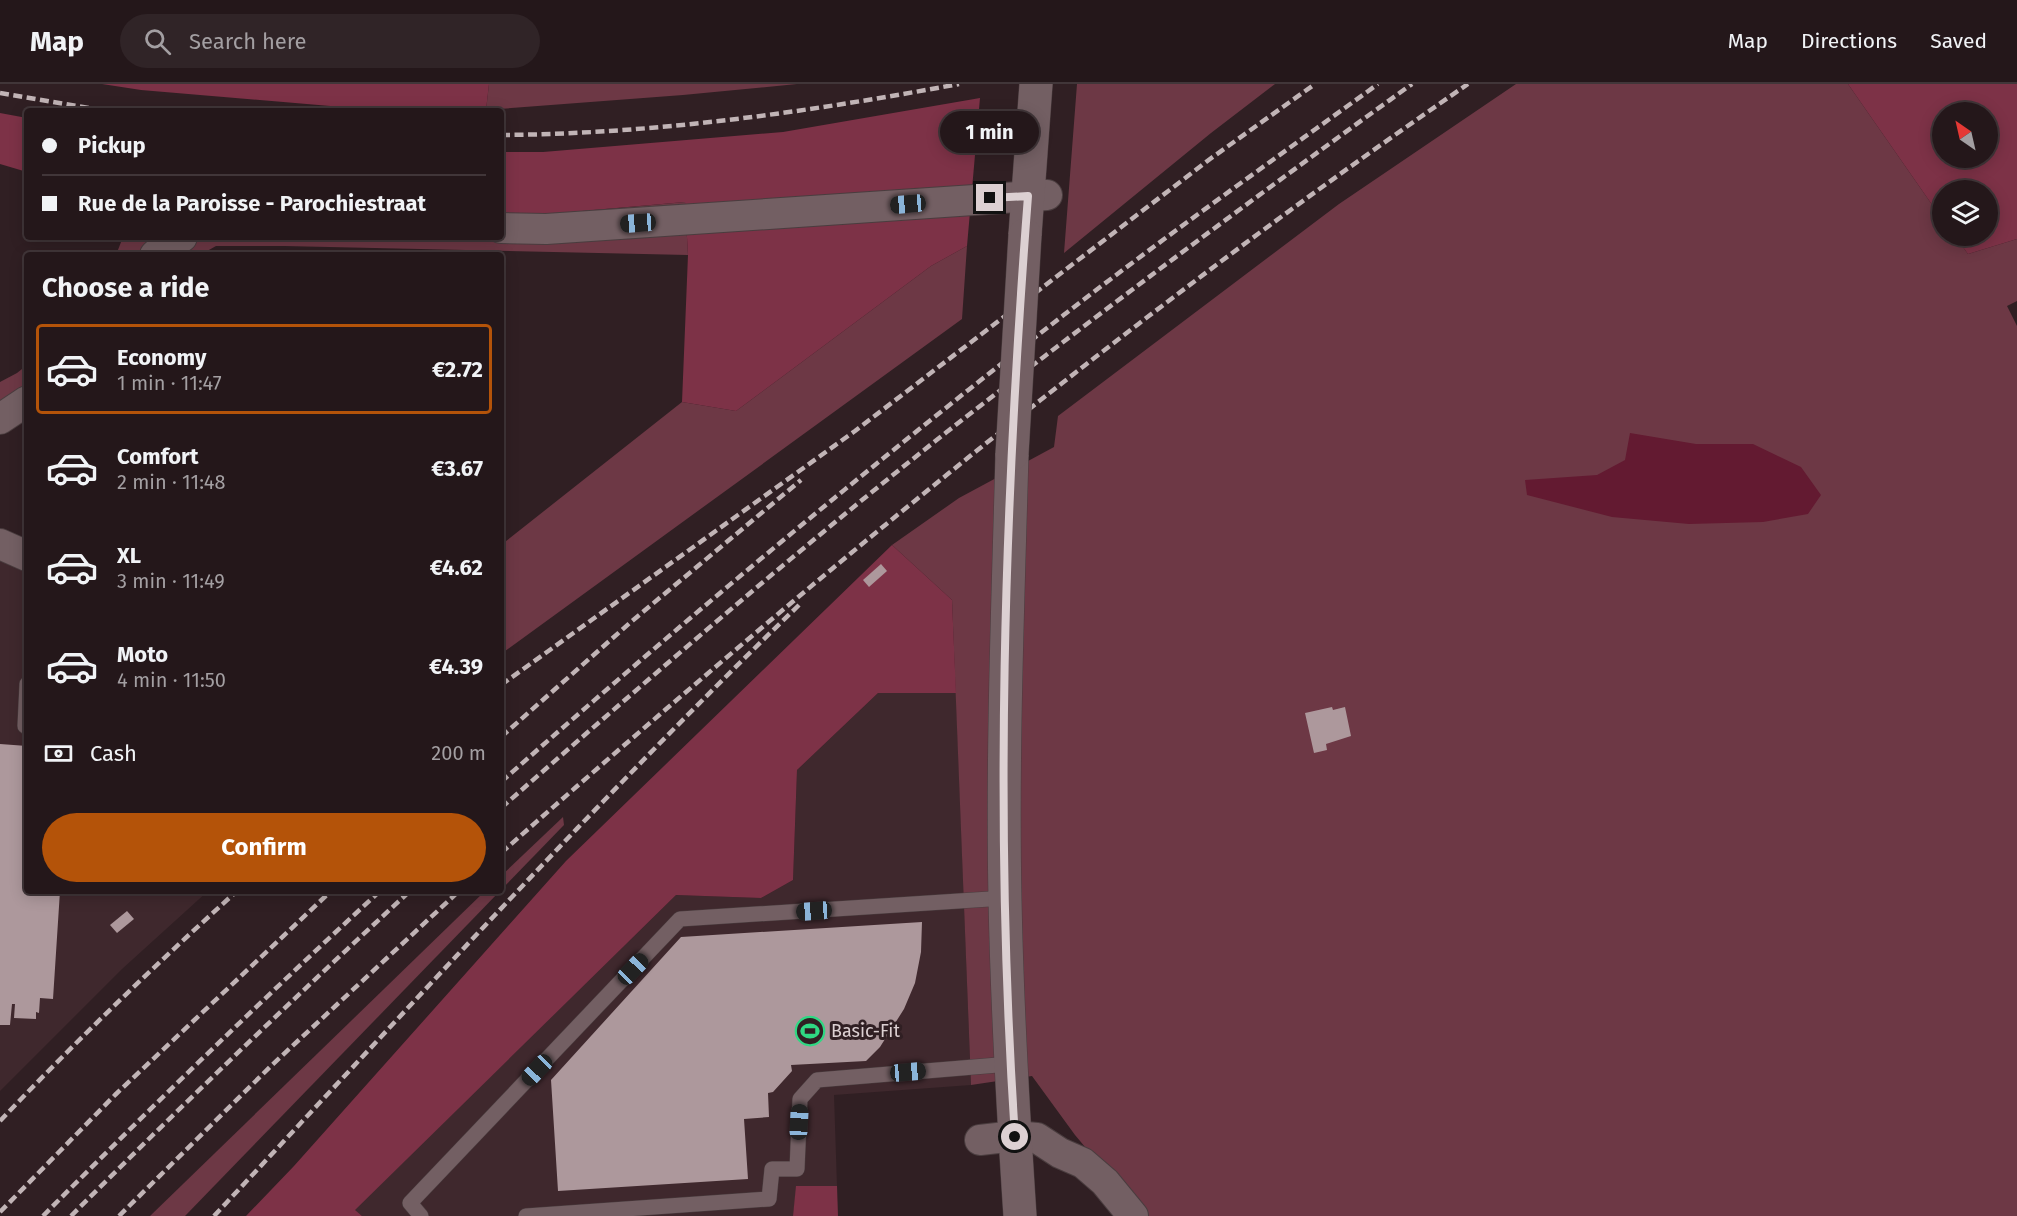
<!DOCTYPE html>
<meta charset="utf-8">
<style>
body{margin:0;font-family:"Fira Sans",sans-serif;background:#302427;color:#f1f3f6;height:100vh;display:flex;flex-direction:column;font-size:22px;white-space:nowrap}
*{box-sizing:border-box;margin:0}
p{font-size:20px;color:#a39fa2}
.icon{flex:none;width:33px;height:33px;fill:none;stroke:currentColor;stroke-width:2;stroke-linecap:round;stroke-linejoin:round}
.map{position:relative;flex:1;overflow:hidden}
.details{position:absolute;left:24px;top:168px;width:480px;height:642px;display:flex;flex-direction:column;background:#24171a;border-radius:6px;box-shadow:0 3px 15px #0003,0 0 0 2px #413639}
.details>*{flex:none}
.hud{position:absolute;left:24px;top:24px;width:480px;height:132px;border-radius:6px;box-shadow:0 3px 15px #0003,0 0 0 2px #413639;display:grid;align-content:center;height:132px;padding:0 18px;background:#24171a}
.needle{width:39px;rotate:326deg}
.buttons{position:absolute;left:1932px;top:18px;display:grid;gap:12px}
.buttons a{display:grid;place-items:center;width:66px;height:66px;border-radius:50%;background:#24171a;box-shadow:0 3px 15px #0003,0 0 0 2px #413639;font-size:30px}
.end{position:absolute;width:27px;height:27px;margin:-14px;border:8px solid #dcd0d2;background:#111;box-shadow:0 0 0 3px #111}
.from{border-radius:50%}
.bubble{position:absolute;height:42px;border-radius:21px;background:#24171a;box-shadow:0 3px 15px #0003,0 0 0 2px #413639;font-size:20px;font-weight:700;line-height:42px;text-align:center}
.car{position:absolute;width:18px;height:36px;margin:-18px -9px;border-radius:8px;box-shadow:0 0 4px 2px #0007;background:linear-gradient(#222 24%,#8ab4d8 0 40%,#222 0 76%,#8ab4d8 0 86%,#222 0)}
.hud b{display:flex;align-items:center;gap:21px;height:57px;font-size:22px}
.hud b+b{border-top:2px solid #413639}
.hud i{width:15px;height:15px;background:#f1f3f6}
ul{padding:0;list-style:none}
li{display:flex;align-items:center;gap:18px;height:90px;margin:0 12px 9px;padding:0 6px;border:3px solid transparent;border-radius:6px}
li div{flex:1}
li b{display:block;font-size:22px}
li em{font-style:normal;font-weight:700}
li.active{border-color:#b45309}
li>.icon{width:54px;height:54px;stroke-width:1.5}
h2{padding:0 18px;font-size:27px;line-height:72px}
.pay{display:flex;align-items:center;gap:15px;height:66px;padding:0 18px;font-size:22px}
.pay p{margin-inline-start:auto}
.cta{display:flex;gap:12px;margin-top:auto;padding:12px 18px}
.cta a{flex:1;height:69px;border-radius:36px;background:#b45309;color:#fff;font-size:24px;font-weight:700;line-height:69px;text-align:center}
header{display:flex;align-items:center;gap:36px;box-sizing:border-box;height:84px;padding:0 30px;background:#24171a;border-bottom:2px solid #413639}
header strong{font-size:28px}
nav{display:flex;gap:33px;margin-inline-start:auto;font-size:21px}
.search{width:420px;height:54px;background:#302427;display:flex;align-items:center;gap:15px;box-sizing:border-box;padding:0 21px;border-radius:33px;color:#a39fa2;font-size:22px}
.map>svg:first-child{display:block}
.built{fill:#3f282d}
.green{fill:#6d3845}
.forest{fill:#7d3247;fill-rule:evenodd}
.water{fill:#631a31}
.building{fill:#ad989c}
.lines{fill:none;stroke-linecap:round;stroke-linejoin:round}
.lane-casing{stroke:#4a3d3f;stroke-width:16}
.street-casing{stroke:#4a3d3f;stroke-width:32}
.secondary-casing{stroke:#4a3d3f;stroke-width:34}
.lane{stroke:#735f63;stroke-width:15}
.street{stroke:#735f63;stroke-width:30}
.secondary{stroke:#735f63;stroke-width:33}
.rail{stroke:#c1b4b6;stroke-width:4.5;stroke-dasharray:9 4.5;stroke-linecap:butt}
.secondary-bridge-casing{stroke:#4a3d3f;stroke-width:34;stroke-linecap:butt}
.secondary-bridge{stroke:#735f63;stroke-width:33}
.route{stroke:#dcd0d2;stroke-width:8}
.labels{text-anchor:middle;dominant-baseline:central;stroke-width:6;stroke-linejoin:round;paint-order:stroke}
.poi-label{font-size:18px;fill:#dcd0d2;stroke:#301f23;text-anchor:start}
</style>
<header>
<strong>Map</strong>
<div class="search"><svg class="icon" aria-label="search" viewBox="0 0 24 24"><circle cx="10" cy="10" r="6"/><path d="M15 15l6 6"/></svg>Search here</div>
<nav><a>Map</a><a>Directions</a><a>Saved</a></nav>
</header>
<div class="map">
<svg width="2017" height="1132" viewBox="0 0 2017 1132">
<rect width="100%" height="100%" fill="#301f23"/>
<g class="built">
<path d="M0 452 27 464V807H208L122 885 0 1007Z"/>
<path d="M878 609H956L971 1001 834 1011 837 1102H797L793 1132H362L354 1126 676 811 761 814 793 796 797 686Z"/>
</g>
<g class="green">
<path d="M489 0H797L683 11 486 26Z"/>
<path d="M1077 0H1275L1211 49 1064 169Z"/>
<path d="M1516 0H1848L1942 135V152H1955L1968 170 2017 155V217L2007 222 2017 242V1132H1143L1075 1051 1032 992 971 1001 952 516 892 461 959 414 1054 363 1058 332 1339 120Z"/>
<path d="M685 118 688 171 284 162H216L200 171H116L123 153H501L507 134Z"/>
<path d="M967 162 962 235 501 570V461L682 318 736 327 931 182Z"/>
<path d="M27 281V333L0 350V298L17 289Z"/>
<path d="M563 733 564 741 501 806V792Z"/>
<path d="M485 807H500L185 1132H150Z"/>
</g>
<g class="forest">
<path d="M102 0H489L486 26H377L141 6Z"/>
<path d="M1848 0H2017V155L1968 170 1955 152H1988V106H1942V135ZM1942 28H1988V74H1942Z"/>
<path d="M980 14 967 162 931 182 736 327 682 318 688 171 685 118 501 134V68H543L783 48Z"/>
<path d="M0 29 27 34V88L0 80Z"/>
<path d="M892 461 952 516 956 609H878L797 686 793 796 761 814 676 811 355 1126 362 1132H246L294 1082 566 777Z"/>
<path d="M796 1102H837L838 1132H793Z"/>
</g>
<path class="water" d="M1630 349 1696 360H1753L1801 383 1821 411 1808 430 1763 438 1689 440 1612 433 1527 411 1525 396 1597 391 1625 376Z"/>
<g class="building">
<path d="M881 480 887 487 869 503 863 496Z"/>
<path d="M1332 623 1333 626 1345 623 1351 652 1326 660 1327 666 1314 669 1305 629Z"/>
<path d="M0 660 27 662V807H60L53 915 40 914 39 929 36 928V935L14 934 15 920H12L10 941H0Z"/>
<path d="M127 827 134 835 117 849 110 841Z"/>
<path d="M922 838 921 868 915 899 904 925 880 963 866 977 791 981 792 987 773 1008 768 1009 769 1033 744 1035 748 1095 558 1107 551 996 681 853Z"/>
</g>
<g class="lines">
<g class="lane-casing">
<g id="lane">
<path d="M27 600 25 642H27"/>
<path d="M421 1132 410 1119 680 835 1005 814"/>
<path d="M526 1132 769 1115 772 1085H797L800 1015 817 996 1010 980"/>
</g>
</g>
<g class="street-casing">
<g id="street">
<path d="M501 144 546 145 1047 111"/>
<path d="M155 171 166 161 182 153"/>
<path d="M0 335 27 317"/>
<path d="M0 460 27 472"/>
<path d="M980 1056 1015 1052 1037 1054 1060 1069 1083 1079 1105 1098 1133 1132"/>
</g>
</g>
<g class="secondary-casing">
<g id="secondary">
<path d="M1025 151 1036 0"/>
<path d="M1012 370C1008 518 1002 667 1005 815 1007 921 1013 1026 1020 1132"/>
</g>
</g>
<use href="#lane" class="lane"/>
<use href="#street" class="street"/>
<use href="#secondary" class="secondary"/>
<g class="rail">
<path d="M0 9 106 27"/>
<path d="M501 51C655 50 807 28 959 0"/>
<path d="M501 601 855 347 1210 75 1315 0"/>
<path d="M501 653 632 537 801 396"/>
<path d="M501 698C684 536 872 380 1065 230 1167 151 1273 76 1378 0"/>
<path d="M501 724C647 596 795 468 948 347 1100 228 1255 113 1412 0"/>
<path d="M501 769C810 496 1128 234 1468 0"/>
<path d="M0 1037C76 957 155 881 237 807"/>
<path d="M0 1128 115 1011 331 807"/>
<path d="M43 1132C153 1021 265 913 380 807"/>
<path d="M71 1132C182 1021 295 913 410 807"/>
<path d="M119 1132 272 981 459 807"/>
<path d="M214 1132C407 926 596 717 799 521"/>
</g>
<g class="secondary-bridge-casing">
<path id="secondary-bridge" d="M1012 370 1025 151"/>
</g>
<use href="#secondary-bridge" class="secondary-bridge"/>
</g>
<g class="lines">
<path class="route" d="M990 114 1028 112C1004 424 994 740 1015 1053"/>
</g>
<defs>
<g id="stadium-ring" transform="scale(1.5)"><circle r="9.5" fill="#301f23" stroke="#2fd883" stroke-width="1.5"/><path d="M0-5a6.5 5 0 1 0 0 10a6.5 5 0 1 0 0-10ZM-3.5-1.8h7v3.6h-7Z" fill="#2fd883"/></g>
</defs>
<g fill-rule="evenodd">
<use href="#stadium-ring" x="810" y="947"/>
</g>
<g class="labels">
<g class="poi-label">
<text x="831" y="947">Basic-Fit</text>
</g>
</g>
</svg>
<div class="buttons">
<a><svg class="needle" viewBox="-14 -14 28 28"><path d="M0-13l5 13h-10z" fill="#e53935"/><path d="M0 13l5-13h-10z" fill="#a39fa2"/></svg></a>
<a><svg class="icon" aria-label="layers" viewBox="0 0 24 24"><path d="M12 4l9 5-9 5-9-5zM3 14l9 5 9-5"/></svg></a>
</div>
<i class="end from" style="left:1015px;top:1053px"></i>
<i class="end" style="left:990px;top:114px"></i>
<div class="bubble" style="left:940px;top:27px;width:99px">1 min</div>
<i class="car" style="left:908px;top:120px;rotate:265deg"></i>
<i class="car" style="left:638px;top:139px;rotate:266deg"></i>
<i class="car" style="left:814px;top:827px;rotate:266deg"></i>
<i class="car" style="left:633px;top:885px;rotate:44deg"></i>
<i class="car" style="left:537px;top:986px;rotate:224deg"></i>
<i class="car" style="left:908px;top:988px;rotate:85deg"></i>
<i class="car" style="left:799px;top:1038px;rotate:3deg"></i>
<div class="hud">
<b><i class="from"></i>Pickup</b>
<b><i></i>Rue de la Paroisse - Parochiestraat</b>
</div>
<section class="details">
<h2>Choose a ride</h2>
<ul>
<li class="active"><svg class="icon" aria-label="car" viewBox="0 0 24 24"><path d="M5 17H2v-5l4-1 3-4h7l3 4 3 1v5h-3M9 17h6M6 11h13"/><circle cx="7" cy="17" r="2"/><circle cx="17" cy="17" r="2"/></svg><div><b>Economy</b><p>1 min · 11:47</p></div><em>€2.72</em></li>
<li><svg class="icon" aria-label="car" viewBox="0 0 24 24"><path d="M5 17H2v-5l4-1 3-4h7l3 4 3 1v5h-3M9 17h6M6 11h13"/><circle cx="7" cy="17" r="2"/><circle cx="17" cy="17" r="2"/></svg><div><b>Comfort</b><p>2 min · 11:48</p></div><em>€3.67</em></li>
<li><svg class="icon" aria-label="car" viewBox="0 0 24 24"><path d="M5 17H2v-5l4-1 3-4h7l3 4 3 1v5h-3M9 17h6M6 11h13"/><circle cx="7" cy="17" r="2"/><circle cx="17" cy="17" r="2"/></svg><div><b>XL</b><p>3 min · 11:49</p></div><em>€4.62</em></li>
<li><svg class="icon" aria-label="car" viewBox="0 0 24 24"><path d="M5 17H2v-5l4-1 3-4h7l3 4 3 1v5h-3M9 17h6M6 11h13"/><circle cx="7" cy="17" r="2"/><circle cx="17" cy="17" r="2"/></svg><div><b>Moto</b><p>4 min · 11:50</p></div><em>€4.39</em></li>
</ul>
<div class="pay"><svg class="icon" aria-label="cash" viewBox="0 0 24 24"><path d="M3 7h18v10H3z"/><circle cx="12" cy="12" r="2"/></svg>Cash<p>200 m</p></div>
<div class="cta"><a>Confirm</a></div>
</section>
</div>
